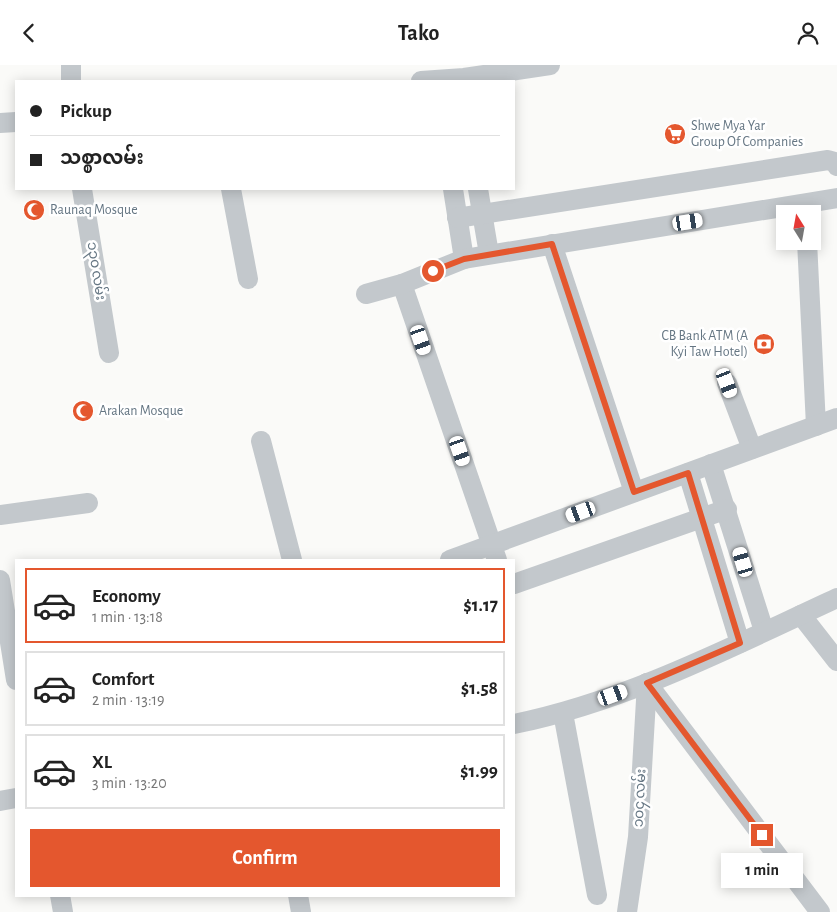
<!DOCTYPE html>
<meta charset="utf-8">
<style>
body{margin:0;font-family:"Alegreya Sans","Noto Sans Myanmar",sans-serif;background:#f2f2f2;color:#222;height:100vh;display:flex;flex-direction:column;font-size:19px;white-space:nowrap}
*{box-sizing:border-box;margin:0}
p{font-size:16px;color:#767676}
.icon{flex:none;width:28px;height:28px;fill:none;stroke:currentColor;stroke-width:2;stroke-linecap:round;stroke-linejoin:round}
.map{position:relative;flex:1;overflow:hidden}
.panel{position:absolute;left:15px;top:494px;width:500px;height:338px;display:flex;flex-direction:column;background:#fff;border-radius:0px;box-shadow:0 2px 12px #0003}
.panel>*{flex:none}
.hud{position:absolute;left:15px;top:15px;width:500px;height:110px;border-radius:0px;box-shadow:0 2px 12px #0003;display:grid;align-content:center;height:110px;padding:0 15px;background:#fff}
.needle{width:32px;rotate:349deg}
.buttons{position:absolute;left:776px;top:140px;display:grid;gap:10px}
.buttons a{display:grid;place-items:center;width:45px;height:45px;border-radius:0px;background:#fff;box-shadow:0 2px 12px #0003;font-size:25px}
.end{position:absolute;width:22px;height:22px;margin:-11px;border:6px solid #e4572e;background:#fff;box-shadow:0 0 0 2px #fff}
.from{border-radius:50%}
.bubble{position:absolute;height:35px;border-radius:0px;background:#fff;box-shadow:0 2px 12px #0003;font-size:16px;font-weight:700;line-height:35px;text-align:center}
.car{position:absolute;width:15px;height:30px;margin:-15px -8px;border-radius:6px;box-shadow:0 0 4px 1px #0007;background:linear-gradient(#fff 24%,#345 0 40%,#fff 0 76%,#345 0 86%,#fff 0)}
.hud b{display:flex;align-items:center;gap:18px;height:48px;font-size:19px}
.hud b+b{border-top:1px solid #e0e0e0}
.hud i{width:12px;height:12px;background:#222}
ul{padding:9px 0 0;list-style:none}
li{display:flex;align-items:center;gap:15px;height:75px;margin:0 10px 8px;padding:0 5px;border:2px solid #e0e0e0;border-radius:0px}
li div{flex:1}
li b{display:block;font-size:19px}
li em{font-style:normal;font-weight:700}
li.current{border-color:#e4572e}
li>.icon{width:45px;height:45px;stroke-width:1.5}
.button{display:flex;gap:10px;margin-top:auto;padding:10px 15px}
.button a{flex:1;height:58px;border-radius:0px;background:#e4572e;color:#fff;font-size:20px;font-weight:700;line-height:58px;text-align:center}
header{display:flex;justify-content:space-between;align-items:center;height:65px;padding:0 15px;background:#fff;font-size:22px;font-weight:700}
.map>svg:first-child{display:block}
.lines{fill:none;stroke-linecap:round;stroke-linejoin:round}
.minor{stroke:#c3c8cc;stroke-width:20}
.route{stroke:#e4572e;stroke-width:6}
.labels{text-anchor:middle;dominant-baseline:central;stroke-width:5;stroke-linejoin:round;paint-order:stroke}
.poi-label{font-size:14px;fill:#657683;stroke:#fff;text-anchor:start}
.street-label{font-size:14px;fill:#657683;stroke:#fff}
</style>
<header><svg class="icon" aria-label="back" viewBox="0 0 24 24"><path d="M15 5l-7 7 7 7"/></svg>Tako<svg class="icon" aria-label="person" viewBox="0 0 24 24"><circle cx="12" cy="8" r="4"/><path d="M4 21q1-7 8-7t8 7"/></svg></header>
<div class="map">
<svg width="837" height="847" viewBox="0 0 837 847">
<rect width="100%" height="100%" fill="#fafaf8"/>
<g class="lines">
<g class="minor">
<path d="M71 16V0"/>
<path d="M421 16 464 13 550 0"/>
<path d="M0 58 16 57"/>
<path d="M82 124 109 288"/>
<path d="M231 124 248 214"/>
<path d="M453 124 464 194"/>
<path d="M478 124 489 189"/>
<path d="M457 153 828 95 835 97 837 101"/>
<path d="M807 176 816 361"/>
<path d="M552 179 634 427"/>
<path d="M402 219 497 495"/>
<path d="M366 229 402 219 464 194 837 133"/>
<path d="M727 318 752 384"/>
<path d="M261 376 292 495"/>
<path d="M711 399 764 566"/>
<path d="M688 408 740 578"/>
<path d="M0 450 88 438"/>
<path d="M450 495 837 353"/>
<path d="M0 515 16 615"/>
<path d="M514 519 727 444"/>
<path d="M801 550 837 596"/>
<path d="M647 618 820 847"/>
<path d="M563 648 597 830"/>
<path d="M514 659C627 636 733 581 837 533"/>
<path d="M0 736 16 733"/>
<path d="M60 830 63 847"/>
<path d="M298 830 301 847"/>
<path d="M627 847 638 772 647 618"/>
</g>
</g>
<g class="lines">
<path class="route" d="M433 206 464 194 552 179 634 427 688 408 740 578 647 618 762 770"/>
</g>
<defs>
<g id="supermarket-disc" transform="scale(1.125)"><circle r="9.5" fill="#e4572e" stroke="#fff"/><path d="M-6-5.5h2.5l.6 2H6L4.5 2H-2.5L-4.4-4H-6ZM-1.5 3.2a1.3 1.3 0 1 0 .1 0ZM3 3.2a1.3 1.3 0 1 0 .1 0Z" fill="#fff"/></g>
<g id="mosque-disc" transform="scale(1.125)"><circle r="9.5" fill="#e4572e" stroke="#fff"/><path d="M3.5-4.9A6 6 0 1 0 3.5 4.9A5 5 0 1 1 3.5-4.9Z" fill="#fff"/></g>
<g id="bank-disc" transform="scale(1.125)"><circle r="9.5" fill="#e4572e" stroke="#fff"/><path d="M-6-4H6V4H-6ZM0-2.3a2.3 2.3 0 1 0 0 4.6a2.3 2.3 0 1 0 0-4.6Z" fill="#fff"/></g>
</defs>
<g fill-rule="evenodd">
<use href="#supermarket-disc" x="675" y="69"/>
<use href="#mosque-disc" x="34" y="145"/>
<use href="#bank-disc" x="764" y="279"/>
<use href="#mosque-disc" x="83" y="346"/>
</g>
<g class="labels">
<g class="poi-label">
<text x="691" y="61">Shwe Mya Yar<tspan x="691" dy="16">Group Of Companies</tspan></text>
<text x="50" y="145">Raunaq Mosque</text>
<text x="748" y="271" text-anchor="end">CB Bank ATM (A<tspan x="748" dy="16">Kyi Taw Hotel)</tspan></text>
<text x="99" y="346">Arakan Mosque</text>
</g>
<g class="street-label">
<text transform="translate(96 206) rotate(81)">၁၃၀ လမ်း</text>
<text transform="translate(640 733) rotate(-87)">၁၀၄ လမ်း</text>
</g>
</g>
</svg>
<div class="buttons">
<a><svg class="needle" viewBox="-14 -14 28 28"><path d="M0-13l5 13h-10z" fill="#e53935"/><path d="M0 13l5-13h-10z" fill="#767676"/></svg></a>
</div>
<i class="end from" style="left:433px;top:206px"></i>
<i class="end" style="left:762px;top:770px"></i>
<div class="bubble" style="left:721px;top:788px;width:82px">1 min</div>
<i class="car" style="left:688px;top:157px;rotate:81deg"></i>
<i class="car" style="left:421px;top:275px;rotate:161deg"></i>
<i class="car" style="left:727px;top:318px;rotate:159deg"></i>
<i class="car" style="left:460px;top:386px;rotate:161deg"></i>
<i class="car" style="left:581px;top:447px;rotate:250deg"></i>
<i class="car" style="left:743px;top:497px;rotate:343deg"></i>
<i class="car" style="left:613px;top:630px;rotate:70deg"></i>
<div class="hud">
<b><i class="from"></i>Pickup</b>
<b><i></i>သစ္စာလမ်း</b>
</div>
<section class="panel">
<ul>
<li class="current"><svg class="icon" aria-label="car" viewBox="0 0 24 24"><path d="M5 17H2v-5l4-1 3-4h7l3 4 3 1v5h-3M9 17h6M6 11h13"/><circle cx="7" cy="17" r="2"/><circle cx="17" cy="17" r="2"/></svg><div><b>Economy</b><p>1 min · 13:18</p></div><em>$1.17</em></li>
<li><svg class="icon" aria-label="car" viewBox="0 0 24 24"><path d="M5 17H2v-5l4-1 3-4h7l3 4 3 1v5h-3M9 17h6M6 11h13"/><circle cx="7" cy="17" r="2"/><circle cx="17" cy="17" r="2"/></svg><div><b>Comfort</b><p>2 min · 13:19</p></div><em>$1.58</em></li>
<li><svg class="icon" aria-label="car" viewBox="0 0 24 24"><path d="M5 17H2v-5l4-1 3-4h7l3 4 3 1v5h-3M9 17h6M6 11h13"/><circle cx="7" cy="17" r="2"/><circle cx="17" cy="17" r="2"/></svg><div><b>XL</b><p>3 min · 13:20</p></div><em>$1.99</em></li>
</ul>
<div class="button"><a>Confirm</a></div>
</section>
</div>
